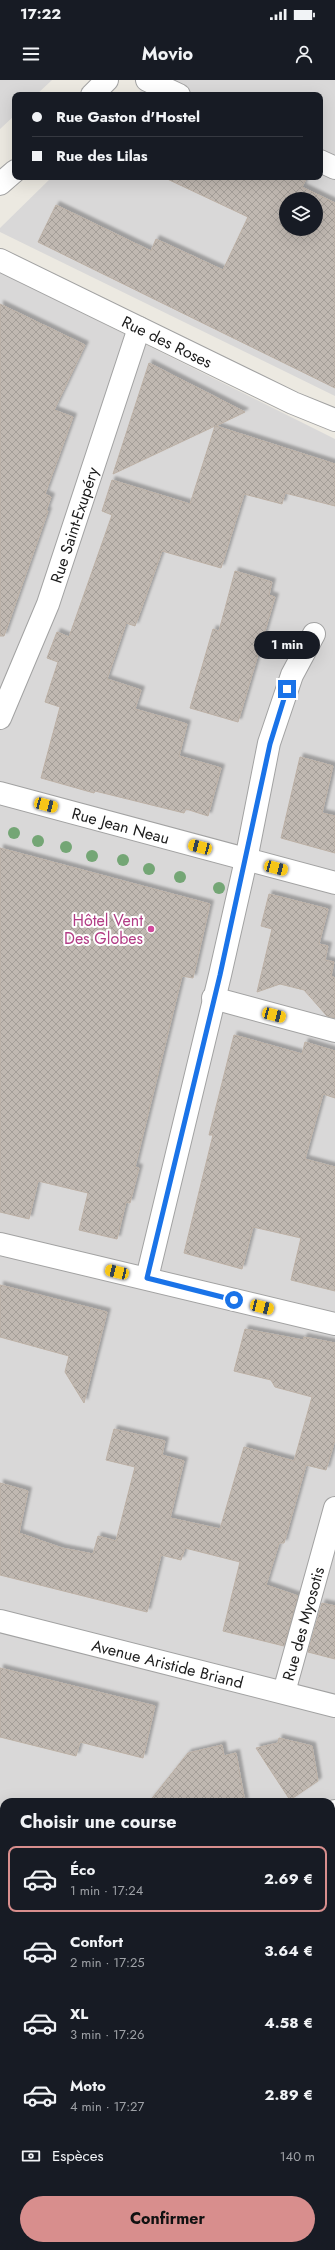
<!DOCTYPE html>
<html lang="fr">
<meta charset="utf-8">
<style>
body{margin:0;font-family:Jost,sans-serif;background:#20242c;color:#f1f3f6;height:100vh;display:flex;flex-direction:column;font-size:15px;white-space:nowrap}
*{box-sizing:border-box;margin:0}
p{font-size:13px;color:#9ea1a6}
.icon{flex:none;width:22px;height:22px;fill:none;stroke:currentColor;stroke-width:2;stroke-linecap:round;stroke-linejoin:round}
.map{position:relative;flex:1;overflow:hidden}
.side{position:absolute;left:0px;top:1718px;width:335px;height:452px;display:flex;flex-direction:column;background:#171b24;border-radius:12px 12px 0 0;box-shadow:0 4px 16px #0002}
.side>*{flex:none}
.guide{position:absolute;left:12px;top:12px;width:311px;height:88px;border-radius:8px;box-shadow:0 4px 16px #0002;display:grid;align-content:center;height:88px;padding:0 20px;background:#171b24}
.tools{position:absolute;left:279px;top:112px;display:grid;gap:8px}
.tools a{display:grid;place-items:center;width:44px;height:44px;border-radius:50%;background:#171b24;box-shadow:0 4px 16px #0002;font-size:20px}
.end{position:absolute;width:18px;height:18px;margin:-9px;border:5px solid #1a73e8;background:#fff;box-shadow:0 0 0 2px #fff}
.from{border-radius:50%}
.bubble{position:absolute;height:28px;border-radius:14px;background:#171b24;box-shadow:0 4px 16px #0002;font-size:13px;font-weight:700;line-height:28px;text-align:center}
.car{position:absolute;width:12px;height:24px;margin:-12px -6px;border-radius:5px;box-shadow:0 0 3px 1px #0007;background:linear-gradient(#f5c518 24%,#345 0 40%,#f5c518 0 76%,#345 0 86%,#f5c518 0)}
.guide b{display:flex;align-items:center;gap:14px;height:38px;font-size:15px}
.guide b+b{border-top:1px solid #363941}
.guide i{width:10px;height:10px;background:#f1f3f6}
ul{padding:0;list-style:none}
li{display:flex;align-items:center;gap:12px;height:66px;margin:0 8px 6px;padding:0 12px;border:2px solid transparent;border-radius:8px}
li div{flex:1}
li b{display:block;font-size:15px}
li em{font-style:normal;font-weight:700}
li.on{border-color:#d88e8d}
li>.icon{width:36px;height:36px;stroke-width:1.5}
h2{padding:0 20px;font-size:18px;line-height:48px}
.pay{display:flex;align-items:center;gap:10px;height:44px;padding:0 20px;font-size:15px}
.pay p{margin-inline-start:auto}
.cta{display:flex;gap:8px;margin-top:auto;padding:8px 20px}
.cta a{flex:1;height:46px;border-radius:24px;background:#d88e8d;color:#111;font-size:16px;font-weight:700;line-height:46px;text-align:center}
.status{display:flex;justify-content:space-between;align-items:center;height:28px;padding:0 20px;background:#171b24;direction:ltr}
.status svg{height:11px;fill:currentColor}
header{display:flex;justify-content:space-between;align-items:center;height:52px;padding:0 20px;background:#171b24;font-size:18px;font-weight:700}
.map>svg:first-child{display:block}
.residential{fill:#d9d8d8;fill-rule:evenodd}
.forest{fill:url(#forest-crowns)}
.parking{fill:#dfdfdf}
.building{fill:url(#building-cross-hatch);stroke:#bcb0a5;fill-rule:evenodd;filter:url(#shadow)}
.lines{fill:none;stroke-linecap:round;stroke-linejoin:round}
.minor-casing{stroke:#a2a2a2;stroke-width:24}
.minor{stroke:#fff;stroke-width:22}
.tree{fill:#74a675}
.route{stroke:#1a73e8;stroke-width:5}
.hotel-dot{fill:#d1479c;stroke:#fff;stroke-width:1.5}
.labels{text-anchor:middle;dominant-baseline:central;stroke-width:4;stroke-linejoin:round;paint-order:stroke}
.street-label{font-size:16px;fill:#1b1b1b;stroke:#fff}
.hotel-label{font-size:16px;fill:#b23c85;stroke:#fff;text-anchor:end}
</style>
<div class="status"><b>17:22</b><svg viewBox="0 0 49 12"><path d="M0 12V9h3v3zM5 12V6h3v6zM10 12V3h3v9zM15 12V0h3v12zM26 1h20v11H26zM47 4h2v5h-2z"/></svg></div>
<header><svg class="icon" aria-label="menu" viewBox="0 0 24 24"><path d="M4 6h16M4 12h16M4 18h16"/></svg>Movio<svg class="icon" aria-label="person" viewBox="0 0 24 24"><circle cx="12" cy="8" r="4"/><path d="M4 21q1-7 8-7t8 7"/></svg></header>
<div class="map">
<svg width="335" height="2170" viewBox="0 0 335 2170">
<defs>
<pattern id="forest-crowns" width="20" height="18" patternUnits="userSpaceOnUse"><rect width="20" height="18" fill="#a5c998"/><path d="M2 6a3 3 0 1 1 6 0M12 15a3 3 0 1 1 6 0" fill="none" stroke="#8dac82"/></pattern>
<pattern id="building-cross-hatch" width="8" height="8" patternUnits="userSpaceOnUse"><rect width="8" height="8" fill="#c0b8b1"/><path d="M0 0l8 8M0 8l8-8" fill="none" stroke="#a49e98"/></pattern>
<filter id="shadow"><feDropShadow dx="3.5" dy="-3.5" stdDeviation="1" flood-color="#0004"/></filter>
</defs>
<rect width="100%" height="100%" fill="#ece9e1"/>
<g class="residential">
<path d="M0 0H52L36 15H15V35L0 49Z"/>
<path d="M152 0H335V316L0 152V148L52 97H320V15H136ZM286 119H316V149H286Z"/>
<path d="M0 192 335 359V2020L331 2023V1722H4V2166H83L76 2170H0Z"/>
</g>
<path class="forest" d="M335 2020V2170H76L83 2166H331V2023Z"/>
<path class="parking" d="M331 1977 335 1983 331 2013Z"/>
<g class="building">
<path d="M163 97H307L302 107 335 123V308L38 162 56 125 151 171 156 159 223 190 248 137ZM286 119H316V149H286Z"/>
<path d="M0 224 85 265 54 330 73 337 45 414 51 417 46 431H48L4 556H0Z"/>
<path d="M149 283 245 332 216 346 335 384V426L285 413 282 424 244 414 221 488 162 471 135 546 126 543 107 599 141 610 135 629 187 644 179 676 221 688 208 736 186 729 184 733 95 711 94 713 41 698 60 627 45 622 58 582 47 578 57 552 69 557 112 435 102 431 112 400 190 424 215 346 113 394Z"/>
<path d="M235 491 272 502 269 515 275 517 238 642 190 628 213 549 219 551Z"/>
<path d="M300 677 333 686 322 733 335 736V773L281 758Z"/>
<path d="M0 768 210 824 193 898 182 896 135 1087 139 1088 130 1123 126 1122 117 1159 79 1150 88 1113 38 1101 29 1139 0 1132Z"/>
<path d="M269 814 328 829 319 864 328 866 325 880 334 882 331 896 335 898V938L327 936 304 910 280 904 257 912 272 849 261 846Z"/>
<path d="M234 955 302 974 305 962 335 971V1018L323 1014 305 1079 335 1087V1211L291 1200 301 1158 253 1147 242 1189 184 1173 213 1055H209Z"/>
<path d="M0 1205 107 1232 84 1323 65 1292 69 1276 0 1257Z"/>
<path d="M245 1249 303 1260 304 1257 335 1263V1360L326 1390 306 1385 284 1463H279L266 1505 298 1516 284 1566 223 1551 240 1482 185 1468 181 1480 161 1475 147 1532 0 1495V1403L28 1411 19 1453 62 1468 93 1474 98 1456 116 1461 135 1387 106 1380 114 1349 165 1361 162 1375 184 1381 170 1438 220 1449 244 1367 294 1381 312 1317 275 1307 271 1300 234 1291Z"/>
<path d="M322 1523 335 1526V1579L308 1572Z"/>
<path d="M0 1588 155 1626 143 1678 80 1662 76 1676 0 1657Z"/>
<path d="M279 1658 312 1666 318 1701 290 1720 256 1668 278 1663Z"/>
<path d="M222 1665 224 1676 236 1673 245 1722H149L188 1673Z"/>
</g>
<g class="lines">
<g class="minor-casing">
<g id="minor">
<path d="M147 0 179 15"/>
<path d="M92 15 107 0"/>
<path d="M320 81 335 88"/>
<path d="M0 104 15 91"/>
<path id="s1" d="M0 180 293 323 335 340"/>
<path id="s2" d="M0 638 48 524 139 248"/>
<path id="s3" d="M0 713 335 803"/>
<path d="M213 918 335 951"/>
<path d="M0 1164 335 1244"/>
<path d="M147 1198 220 895 246 780 269 663 292 595 314 554"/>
<path id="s4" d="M0 1541 335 1626"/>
<path id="s5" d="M284 1612 335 1428"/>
<path d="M331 1734 335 1731"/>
<path d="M331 1763 335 1767"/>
<path d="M331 1948 335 1953"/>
<path d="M0 1949 4 1947"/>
</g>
</g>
<use href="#minor" class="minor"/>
</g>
<g class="tree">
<circle cx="14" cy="753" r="6"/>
<circle cx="38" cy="761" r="6"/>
<circle cx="66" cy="767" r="6"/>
<circle cx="92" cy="776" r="6"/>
<circle cx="123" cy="780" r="6"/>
<circle cx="149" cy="789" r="6"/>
<circle cx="180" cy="797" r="6"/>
<circle cx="219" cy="808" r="6"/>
</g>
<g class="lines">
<path class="route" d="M234 1220 147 1198 220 895 270 664 287 609"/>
</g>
<circle class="hotel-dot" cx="151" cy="849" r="4"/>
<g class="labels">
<g class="street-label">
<text stroke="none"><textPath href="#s1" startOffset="186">Rue des Roses</textPath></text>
<text stroke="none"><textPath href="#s2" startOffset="207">Rue Saint-Exupéry</textPath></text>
<text stroke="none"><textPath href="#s3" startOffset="125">Rue Jean Neau</textPath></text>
<text stroke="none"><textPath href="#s5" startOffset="71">Rue des Myosotis</textPath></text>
<text stroke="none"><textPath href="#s4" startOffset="173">Avenue Aristide Briand</textPath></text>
</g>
<g class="hotel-label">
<text x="143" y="840">Hôtel Vent<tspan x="143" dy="18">Des Globes</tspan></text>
</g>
</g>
</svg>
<div class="tools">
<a><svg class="icon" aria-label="layers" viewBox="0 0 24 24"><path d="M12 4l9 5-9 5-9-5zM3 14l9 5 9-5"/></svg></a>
</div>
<i class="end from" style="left:234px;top:1220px"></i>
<i class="end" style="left:287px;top:609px"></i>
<div class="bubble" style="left:254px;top:551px;width:66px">1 min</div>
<i class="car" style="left:46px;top:725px;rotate:105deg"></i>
<i class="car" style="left:200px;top:767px;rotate:285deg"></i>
<i class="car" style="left:276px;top:788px;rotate:105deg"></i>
<i class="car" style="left:274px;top:935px;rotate:105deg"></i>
<i class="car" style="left:117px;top:1192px;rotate:283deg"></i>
<i class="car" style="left:262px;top:1227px;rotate:104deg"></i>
<div class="guide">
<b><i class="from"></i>Rue Gaston d'Hostel</b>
<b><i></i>Rue des Lilas</b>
</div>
<section class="side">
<h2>Choisir une course</h2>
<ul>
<li class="on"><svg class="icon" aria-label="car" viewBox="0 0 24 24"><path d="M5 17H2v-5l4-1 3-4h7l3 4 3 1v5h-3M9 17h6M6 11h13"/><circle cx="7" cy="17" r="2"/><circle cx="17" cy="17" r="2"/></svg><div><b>Éco</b><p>1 min · 17:24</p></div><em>2.69 €</em></li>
<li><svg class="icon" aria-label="car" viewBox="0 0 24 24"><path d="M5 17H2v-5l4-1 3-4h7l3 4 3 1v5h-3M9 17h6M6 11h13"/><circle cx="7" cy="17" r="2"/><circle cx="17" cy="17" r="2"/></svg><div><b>Confort</b><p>2 min · 17:25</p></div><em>3.64 €</em></li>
<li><svg class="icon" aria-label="car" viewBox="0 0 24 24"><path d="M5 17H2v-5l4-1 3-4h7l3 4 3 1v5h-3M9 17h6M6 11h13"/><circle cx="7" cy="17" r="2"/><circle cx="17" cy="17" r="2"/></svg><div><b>XL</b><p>3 min · 17:26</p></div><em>4.58 €</em></li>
<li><svg class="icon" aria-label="car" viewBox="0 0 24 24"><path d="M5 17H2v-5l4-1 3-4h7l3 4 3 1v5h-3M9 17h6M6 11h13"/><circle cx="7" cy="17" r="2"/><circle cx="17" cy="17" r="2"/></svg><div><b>Moto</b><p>4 min · 17:27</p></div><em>2.89 €</em></li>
</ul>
<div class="pay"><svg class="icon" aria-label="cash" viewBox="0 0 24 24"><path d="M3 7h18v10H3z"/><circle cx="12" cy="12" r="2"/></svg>Espèces<p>140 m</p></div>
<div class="cta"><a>Confirmer</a></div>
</section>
</div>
